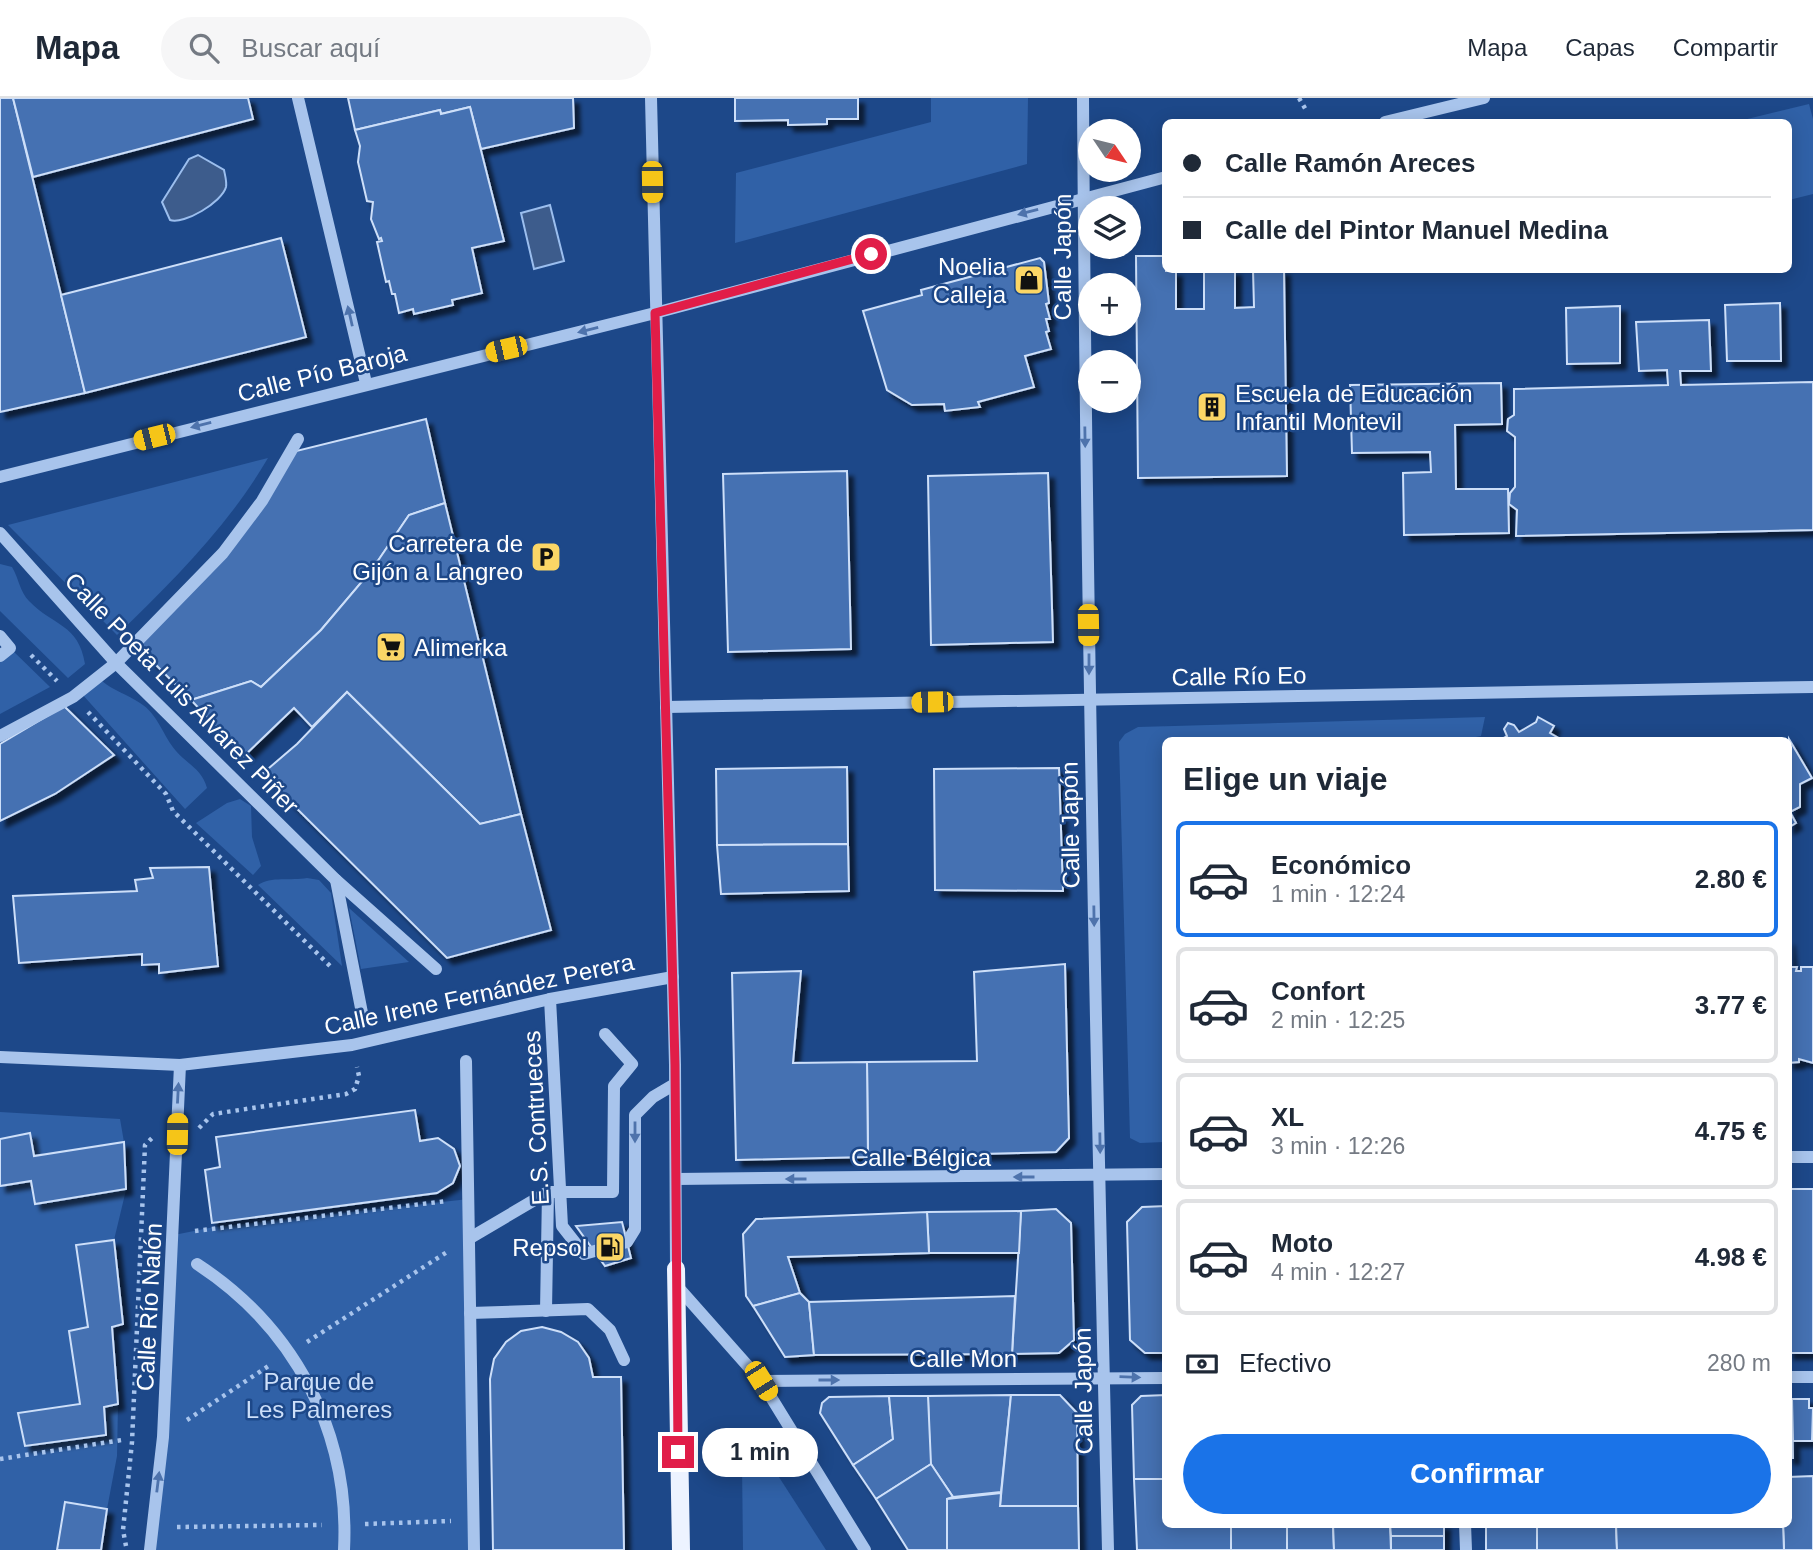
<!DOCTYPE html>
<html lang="es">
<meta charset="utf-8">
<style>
body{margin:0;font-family:Arial,sans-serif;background:#f6f6f7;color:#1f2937;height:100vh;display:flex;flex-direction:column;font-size:26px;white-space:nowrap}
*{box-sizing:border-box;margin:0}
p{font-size:23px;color:#747a83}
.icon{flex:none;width:38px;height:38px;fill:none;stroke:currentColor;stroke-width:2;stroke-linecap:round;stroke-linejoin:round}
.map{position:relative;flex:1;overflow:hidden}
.panel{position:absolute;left:1162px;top:639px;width:630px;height:791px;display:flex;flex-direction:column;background:#fff;border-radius:10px;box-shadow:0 4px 18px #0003}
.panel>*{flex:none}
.hud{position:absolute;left:1162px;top:21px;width:630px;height:154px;border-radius:10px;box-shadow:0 4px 18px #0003;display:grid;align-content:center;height:154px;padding:0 21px;background:#fff}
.needle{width:46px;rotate:125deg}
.buttons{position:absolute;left:1078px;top:21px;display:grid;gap:14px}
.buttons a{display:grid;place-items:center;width:63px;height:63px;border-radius:50%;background:#fff;box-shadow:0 4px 18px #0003;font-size:35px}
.end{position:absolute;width:32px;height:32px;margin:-16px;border:9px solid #e11d48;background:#fff;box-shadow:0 0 0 4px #fff}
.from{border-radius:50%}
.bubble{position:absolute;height:49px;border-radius:24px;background:#fff;box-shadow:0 4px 18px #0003;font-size:23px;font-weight:600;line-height:49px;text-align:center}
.car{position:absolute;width:21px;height:42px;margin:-21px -10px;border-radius:9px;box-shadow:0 0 5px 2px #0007;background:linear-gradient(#f5c518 24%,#345 0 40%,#f5c518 0 76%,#345 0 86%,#f5c518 0)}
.hud b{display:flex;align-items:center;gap:24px;height:66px;font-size:26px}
.hud b+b{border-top:2px solid #e0e1e3}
.hud i{width:18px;height:18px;background:#1f2937}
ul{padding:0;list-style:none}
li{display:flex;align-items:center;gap:21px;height:116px;margin:0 14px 10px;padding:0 7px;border:4px solid #e0e1e3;border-radius:10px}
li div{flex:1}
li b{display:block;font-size:26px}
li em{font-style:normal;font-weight:600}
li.current{border-color:#1a73e8}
li>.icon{width:63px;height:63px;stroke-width:1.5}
h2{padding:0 21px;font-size:32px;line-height:84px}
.pay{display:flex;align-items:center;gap:18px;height:77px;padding:0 21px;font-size:26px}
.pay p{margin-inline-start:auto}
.cta{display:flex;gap:14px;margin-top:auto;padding:14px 21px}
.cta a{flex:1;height:80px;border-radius:42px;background:#1a73e8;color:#fff;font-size:28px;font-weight:600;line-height:80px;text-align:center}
header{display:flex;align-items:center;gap:42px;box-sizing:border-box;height:98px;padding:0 35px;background:#fff;border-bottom:2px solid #e0e1e3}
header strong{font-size:33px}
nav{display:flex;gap:38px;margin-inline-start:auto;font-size:24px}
.search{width:490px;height:63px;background:#f6f6f7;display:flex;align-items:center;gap:18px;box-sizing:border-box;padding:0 24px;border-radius:38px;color:#747a83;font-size:26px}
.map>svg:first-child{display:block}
.green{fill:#3061a7}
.water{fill:#3d5c8c;stroke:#9bbeee;stroke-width:2}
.building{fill:#4571b2;stroke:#cddff9;stroke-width:2;filter:url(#shadow)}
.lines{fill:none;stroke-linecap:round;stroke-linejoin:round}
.path{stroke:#a8c4ec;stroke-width:4.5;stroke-dasharray:3.5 5;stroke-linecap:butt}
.minor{stroke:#a8c4ec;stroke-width:12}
.major{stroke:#edf3ff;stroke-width:18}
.oneway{fill:#4e73ac}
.route{stroke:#e11d48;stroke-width:9}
.labels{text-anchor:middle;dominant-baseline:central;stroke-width:5;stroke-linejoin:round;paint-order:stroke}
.street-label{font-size:24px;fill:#fff;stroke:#1d4889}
.poi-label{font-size:24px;fill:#fff;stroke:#1d4889;text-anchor:end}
.park-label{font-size:24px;fill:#cddff9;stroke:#1d4889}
</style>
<header>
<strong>Mapa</strong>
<div class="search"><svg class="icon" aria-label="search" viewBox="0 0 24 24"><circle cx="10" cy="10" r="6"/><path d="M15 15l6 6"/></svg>Buscar aquí</div>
<nav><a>Mapa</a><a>Capas</a><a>Compartir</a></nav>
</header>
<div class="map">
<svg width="1813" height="1452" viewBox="0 0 1813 1452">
<defs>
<filter id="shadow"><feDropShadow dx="6" dy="6" stdDeviation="2" flood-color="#0009"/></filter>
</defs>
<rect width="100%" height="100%" fill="#1d4889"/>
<g class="green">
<path d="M931 0H1028L1027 66 735 145 736 75 931 24Z"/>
<path d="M1809 6 1813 21V96L1789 102 1788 24H1735Z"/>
<path d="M268 360C229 427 173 483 117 537L8 427Z"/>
<path d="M0 466 12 469C19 481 20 494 29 503 54 529 78 525 85 566L68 580 0 513Z"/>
<path d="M10 550 50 589 0 616V558Z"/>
<path d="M102 583C114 593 127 596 140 605 158 616 163 638 176 653 188 667 202 671 207 690L185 711 82 596Z"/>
<path d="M1485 619 1481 638 1461 642H1166L1165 1044 1140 1045 1130 1040 1119 644 1125 636 1138 629Z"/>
<path d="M240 701 251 708 252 739 261 768 253 777 196 725 227 705Z"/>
<path d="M307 780 319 782 331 795 342 868 258 787C271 778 291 783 307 780Z"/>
<path d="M349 810 409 864 361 871Z"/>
<path d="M0 1014 120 1021 124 1044 34 1058 30 1035 0 1041Z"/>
<path d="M31 1083 36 1106 126 1092 114 1142 76 1148 88 1229 69 1233 80 1306 18 1315 26 1348 105 1337 104 1309 118 1306 117 1358 107 1411 65 1404 57 1452H0V1088Z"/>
<path d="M469 1101 474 1452H150L174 1137 214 1129Z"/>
<path d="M757 1355 766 1359 826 1452H743L742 1364Z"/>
</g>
<g class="water">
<path d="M198 57 224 72C225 77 227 84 226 89 222 104 184 127 170 122L162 104 189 61Z"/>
<path d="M550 107 564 163 534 171 521 115Z"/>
</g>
<g class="building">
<path d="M0 0H13L85 295 0 314Z"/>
<path d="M13 0H248L253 21 33 79Z"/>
<path d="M348 0H573L574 30 481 51 470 9 441 16 440 12 355 32Z"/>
<path d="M735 0H858V21H827V26L788 27V22L735 23Z"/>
<path d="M470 9 504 143 472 150 482 195 452 202 453 207 414 216 413 211 399 215 395 196H392L389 183 386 184 377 144 382 143 381 140 379 141 371 121 373 104 367 103 358 64 360 48 355 32 440 12 441 16Z"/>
<path d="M281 140 306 239 85 295 61 197Z"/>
<path d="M1136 158H1166V173H1176V211H1204V172H1235V210L1254 209 1253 172H1284L1287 378 1138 380Z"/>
<path d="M1040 160 1044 164 1049 205 1046 206 1050 221H1046L1049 233 1046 234 1051 251 1025 258 1034 289 978 304 980 309 945 313 944 306 912 307 887 292 863 213 922 197 921 192Z"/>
<path d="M1780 205 1781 263H1727L1725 207Z"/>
<path d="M1620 208V265L1567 266 1566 210Z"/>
<path d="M1709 222 1711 273H1680L1681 287 1813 284V432L1516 438 1517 412 1509 406 1510 395 1515 389V339L1507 333 1508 321 1514 317V291L1668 287 1667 272 1639 273 1636 224Z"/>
<path d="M1501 285 1502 326 1455 327 1456 391H1508L1509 435 1404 437 1403 375 1431 374 1430 354 1352 355 1350 287Z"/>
<path d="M426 321 445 405 409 417 371 473 321 532 261 589 251 583 191 602 136 547 264 403 292 354Z"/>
<path d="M847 373 851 551 728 554 723 376Z"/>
<path d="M1048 375 1053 544 931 547 928 378Z"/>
<path d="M445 405 521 716 480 726 347 594 312 629 294 610 244 658 191 602 251 583 261 589 321 532 371 473 409 417Z"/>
<path d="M347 594 480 726 521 716 551 832 447 860 262 676 297 646Z"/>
<path d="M64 608 114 657 55 696 0 723V646Z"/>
<path d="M1538 619 1554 628 1550 635 1562 642H1500L1507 638 1504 631 1508 625 1514 627 1519 634 1536 624Z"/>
<path d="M1789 641 1812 680 1800 686V709L1790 714 1796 725 1788 730Z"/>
<path d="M847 669 848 746 717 747 716 671Z"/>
<path d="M1059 670 1063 793 935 792 934 671Z"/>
<path d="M848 746 849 793 721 796 717 747Z"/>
<path d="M209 769 218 868 159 875V866L142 867V856L19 865 13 798 137 793 135 782 153 780 150 770Z"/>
<path d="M1788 841 1791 869H1797L1796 873H1801V869H1813V965L1799 961V964L1788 965Z"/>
<path d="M1065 866 1069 1040 1056 1054 868 1059 867 964 977 963 974 874Z"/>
<path d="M801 873 793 965 867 964 868 1059 736 1062 732 875Z"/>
<path d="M415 1012 420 1043 438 1040 454 1051 460 1068 453 1085 437 1095 212 1125 205 1072 220 1069 216 1039Z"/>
<path d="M30 1035 34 1058 124 1044 126 1091 35 1106 31 1083 0 1088V1041Z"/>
<rect x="1788" y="1091" width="25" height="164"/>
<path d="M1166 1108V1255H1145L1130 1242 1127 1124 1142 1109Z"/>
<path d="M1056 1111 1071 1125 1074 1242 1059 1255 1012 1256 1021 1113Z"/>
<path d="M1021 1113 1019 1155H929L927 1114Z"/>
<path d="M927 1114 929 1155 788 1159 800 1195 753 1208 746 1198 743 1136 756 1121Z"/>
<path d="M622 1124 631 1160 605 1168 576 1128Z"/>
<path d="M114 1142 123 1226 112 1229 118 1306 104 1309 106 1337 25 1348 18 1315 80 1306 69 1233 88 1229 76 1147Z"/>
<path d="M800 1195 809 1204 814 1257 785 1259 753 1208Z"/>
<path d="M1015 1198 1012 1256 814 1257 809 1204Z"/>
<path d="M542 1229 561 1234 578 1244 589 1260 593 1279H621L624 1452H493L490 1281 494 1261 506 1244 521 1233Z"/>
<path d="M1011 1297 1001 1394 953 1399 930 1365 928 1298Z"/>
<path d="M1011 1297H1060L1077 1315 1078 1408H1000Z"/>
<path d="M1166 1297V1381H1134L1132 1307 1141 1298Z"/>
<path d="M889 1298 893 1341 853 1367 820 1315 822 1305 829 1299Z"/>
<path d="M889 1298H928L931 1366 876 1401 853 1367 893 1341Z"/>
<path d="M1788 1301H1792L1793 1360H1788Z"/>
<path d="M1792 1301H1809V1310H1813L1812 1343H1793Z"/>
<path d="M931 1366 953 1399 947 1401V1452H908L876 1401Z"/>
<path d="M1813 1378V1452H1784L1783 1426H1788V1379Z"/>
<path d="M1134 1381H1166V1426H1231V1452H1137Z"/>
<path d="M1001 1395 1000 1408H1078L1079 1452H947V1401Z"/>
<path d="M65 1404 107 1411 101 1452H57Z"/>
<rect x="1231" y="1426" width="56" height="26"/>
<path d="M1287 1426H1333L1334 1452H1287Z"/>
<path d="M1333 1426H1390L1391 1452H1334Z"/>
<path d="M1390 1426H1444V1438H1391Z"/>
<rect x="1486" y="1426" width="51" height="26"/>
<path d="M1537 1426H1616L1617 1452H1537Z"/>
<path d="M1616 1426H1783L1784 1452H1617Z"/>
<rect x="1391" y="1438" width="53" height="14"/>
</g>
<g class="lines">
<g class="path">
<path d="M1299 0 1306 12"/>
<path d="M31 557 57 583"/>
<path d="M88 614 166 696 173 713 330 868"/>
<path d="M199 1030 213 1016 346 996 355 991 359 978 357 969"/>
<path d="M195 1133 447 1103"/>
<path d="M307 1244 447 1154"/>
<path d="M187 1322 270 1267"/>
<path d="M0 1361 122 1342"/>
<path d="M365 1426 451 1423"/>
<path d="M177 1429 322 1427"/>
<path d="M126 1448 123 1432 132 1344 145 1047 154 1038"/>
</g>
<g class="minor">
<path d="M298 0 366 285"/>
<path d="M651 0 675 967 676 1171"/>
<path d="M1083 0C1086 484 1096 968 1108 1452"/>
<path d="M1385 24 1484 0"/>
<path d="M0 379 655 215 1166 79"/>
<path d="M0 435 116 565 336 782 436 871"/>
<path d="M0 538 10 550 0 558"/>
<path d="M666 609 1813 589"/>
<path d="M0 638 73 599 116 565 223 455 262 403 298 341"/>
<path d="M336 782 362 915"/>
<path d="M550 901 562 1128 584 1156 627 1144 635 1131V1017L653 999 675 986"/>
<path d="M0 959 180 967 352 947 550 901 673 879"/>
<path d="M466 963 474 1452"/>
<path d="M1788 1059H1813"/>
<path d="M676 1081 1166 1076"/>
<path d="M470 1140 548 1094"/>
<path d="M197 1166C295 1230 350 1334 344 1452"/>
<path d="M676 1187 761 1283 865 1452"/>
<path d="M546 1213 548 1094H613L614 988 632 966 605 936"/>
<path d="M470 1215 588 1211 610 1232 624 1262"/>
<path d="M1788 1279H1813"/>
<path d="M761 1283 1166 1280"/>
<path d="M1465 1426 1466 1452"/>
<path d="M150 1452 163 1339 180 967"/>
</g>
<path class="major" d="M676 1171 681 1452"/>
</g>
<defs><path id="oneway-solid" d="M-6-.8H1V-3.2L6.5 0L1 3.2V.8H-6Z" transform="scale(1.75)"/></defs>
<g class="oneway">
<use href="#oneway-solid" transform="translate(1028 114) rotate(165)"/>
<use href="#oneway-solid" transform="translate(350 218) rotate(-103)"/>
<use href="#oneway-solid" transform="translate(588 232) rotate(166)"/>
<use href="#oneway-solid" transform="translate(201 327) rotate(166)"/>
<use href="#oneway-solid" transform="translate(1085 339) rotate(89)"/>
<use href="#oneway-solid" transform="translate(1089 566) rotate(90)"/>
<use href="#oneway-solid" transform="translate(1094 818) rotate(89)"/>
<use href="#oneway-solid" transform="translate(178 995) rotate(-87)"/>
<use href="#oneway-solid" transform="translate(635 1034) rotate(90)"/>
<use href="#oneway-solid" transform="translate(1100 1045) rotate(89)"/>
<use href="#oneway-solid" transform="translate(1024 1079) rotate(180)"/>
<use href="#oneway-solid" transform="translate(796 1081) rotate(180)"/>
<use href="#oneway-solid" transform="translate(1130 1279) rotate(2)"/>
<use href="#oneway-solid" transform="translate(829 1282)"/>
<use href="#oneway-solid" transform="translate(158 1384) rotate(-83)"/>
</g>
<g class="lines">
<path class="route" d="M678 1354 675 967 655 215 871 156"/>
</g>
<defs>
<g id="shop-square" transform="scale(1.575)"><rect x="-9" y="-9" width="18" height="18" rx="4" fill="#fbd666" stroke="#1d4889"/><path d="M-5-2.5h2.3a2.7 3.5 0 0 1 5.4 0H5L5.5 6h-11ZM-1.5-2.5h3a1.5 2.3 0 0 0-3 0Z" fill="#111"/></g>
<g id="building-square" transform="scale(1.575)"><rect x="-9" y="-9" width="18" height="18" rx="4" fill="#fbd666" stroke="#1d4889"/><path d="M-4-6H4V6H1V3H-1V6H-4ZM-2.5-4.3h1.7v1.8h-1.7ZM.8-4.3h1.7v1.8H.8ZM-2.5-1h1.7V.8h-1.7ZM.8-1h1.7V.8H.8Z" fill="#111"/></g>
<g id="parking-square" transform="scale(1.575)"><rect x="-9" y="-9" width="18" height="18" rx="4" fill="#fbd666" stroke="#1d4889"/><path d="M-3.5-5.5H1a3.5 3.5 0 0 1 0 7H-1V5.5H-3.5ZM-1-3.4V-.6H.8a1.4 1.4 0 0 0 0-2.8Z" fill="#111"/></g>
<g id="supermarket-square" transform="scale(1.575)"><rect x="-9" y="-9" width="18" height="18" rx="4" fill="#fbd666" stroke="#1d4889"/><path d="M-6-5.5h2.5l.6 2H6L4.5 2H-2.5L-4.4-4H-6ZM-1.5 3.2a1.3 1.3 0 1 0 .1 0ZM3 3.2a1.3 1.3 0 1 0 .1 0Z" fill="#111"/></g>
<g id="fuel-square" transform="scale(1.575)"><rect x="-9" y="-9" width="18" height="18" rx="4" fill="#fbd666" stroke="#1d4889"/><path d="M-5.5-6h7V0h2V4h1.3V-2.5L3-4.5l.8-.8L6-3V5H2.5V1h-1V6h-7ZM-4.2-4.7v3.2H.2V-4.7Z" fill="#111"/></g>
</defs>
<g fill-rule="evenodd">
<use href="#shop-square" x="1029" y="182"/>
<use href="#building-square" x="1212" y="309"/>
<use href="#parking-square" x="546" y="459"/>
<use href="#supermarket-square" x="391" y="549"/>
<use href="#fuel-square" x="610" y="1149"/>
</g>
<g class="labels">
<g class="street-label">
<text transform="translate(1062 159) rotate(-90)">Calle Japón</text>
<text transform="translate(322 275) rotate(-14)">Calle Pío Baroja</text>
<text transform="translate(1239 578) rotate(-1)">Calle Río Eo</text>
<text transform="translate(182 595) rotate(46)">Calle Poeta Luis Álvarez Piñer</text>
<text transform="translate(1070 727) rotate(-91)">Calle Japón</text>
<text transform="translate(479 896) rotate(-12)">Calle Irene Fernández Perera</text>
<text transform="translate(536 1020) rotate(-93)">E.S. Contrueces</text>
<text x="921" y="1059">Calle Bélgica</text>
<text transform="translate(149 1209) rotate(-87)">Calle Río Nalón</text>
<text x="963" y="1260">Calle Mon</text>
<text transform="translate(1083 1293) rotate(-91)">Calle Japón</text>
</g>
<g class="poi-label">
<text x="1006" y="168">Noelia<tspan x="1006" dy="28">Calleja</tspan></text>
<text x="1235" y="295" text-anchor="start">Escuela de Educación<tspan x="1235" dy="28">Infantil Montevil</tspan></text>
<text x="523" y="445">Carretera de<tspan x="523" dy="28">Gijón a Langreo</tspan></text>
<text x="414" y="549" text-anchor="start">Alimerka</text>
<text x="587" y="1149">Repsol</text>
</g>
<g class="park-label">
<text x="319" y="1283">Parque de<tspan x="319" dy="28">Les Palmeres</tspan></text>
</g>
</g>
</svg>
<div class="buttons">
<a><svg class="needle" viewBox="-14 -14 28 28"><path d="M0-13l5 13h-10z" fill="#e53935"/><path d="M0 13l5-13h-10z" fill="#747a83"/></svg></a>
<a><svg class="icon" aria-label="layers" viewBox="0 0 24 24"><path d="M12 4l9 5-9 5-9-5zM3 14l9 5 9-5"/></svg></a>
<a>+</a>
<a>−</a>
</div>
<i class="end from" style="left:871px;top:156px"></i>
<i class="end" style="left:678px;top:1354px"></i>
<div class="bubble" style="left:702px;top:1330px;width:116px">1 min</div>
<i class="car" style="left:652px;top:84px;rotate:179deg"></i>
<i class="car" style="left:506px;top:251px;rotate:257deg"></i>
<i class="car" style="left:154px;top:339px;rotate:256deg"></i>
<i class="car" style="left:1088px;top:527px;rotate:179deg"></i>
<i class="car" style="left:932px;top:604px;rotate:269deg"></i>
<i class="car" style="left:177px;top:1036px;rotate:1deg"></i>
<i class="car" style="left:761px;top:1283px;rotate:148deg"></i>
<div class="hud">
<b><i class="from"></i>Calle Ramón Areces</b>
<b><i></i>Calle del Pintor Manuel Medina</b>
</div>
<section class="panel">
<h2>Elige un viaje</h2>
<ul>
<li class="current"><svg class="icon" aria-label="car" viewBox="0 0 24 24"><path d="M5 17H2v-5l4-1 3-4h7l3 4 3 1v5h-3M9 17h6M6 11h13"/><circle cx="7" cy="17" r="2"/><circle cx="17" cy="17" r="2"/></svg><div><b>Económico</b><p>1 min · 12:24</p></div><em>2.80 €</em></li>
<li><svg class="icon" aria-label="car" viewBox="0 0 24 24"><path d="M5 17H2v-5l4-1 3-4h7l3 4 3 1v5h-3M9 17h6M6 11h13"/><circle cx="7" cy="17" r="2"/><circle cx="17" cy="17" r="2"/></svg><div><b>Confort</b><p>2 min · 12:25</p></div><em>3.77 €</em></li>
<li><svg class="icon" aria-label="car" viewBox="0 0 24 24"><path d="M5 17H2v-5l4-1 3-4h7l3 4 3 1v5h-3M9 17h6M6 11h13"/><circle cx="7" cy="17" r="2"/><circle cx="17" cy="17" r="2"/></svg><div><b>XL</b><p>3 min · 12:26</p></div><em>4.75 €</em></li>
<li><svg class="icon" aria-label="car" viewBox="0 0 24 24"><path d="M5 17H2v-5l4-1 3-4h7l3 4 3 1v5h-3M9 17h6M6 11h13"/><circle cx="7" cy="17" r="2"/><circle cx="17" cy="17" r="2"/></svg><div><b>Moto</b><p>4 min · 12:27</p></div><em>4.98 €</em></li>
</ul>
<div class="pay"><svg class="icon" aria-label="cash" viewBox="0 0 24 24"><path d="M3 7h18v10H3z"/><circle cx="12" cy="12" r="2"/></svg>Efectivo<p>280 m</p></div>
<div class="cta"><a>Confirmar</a></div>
</section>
</div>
